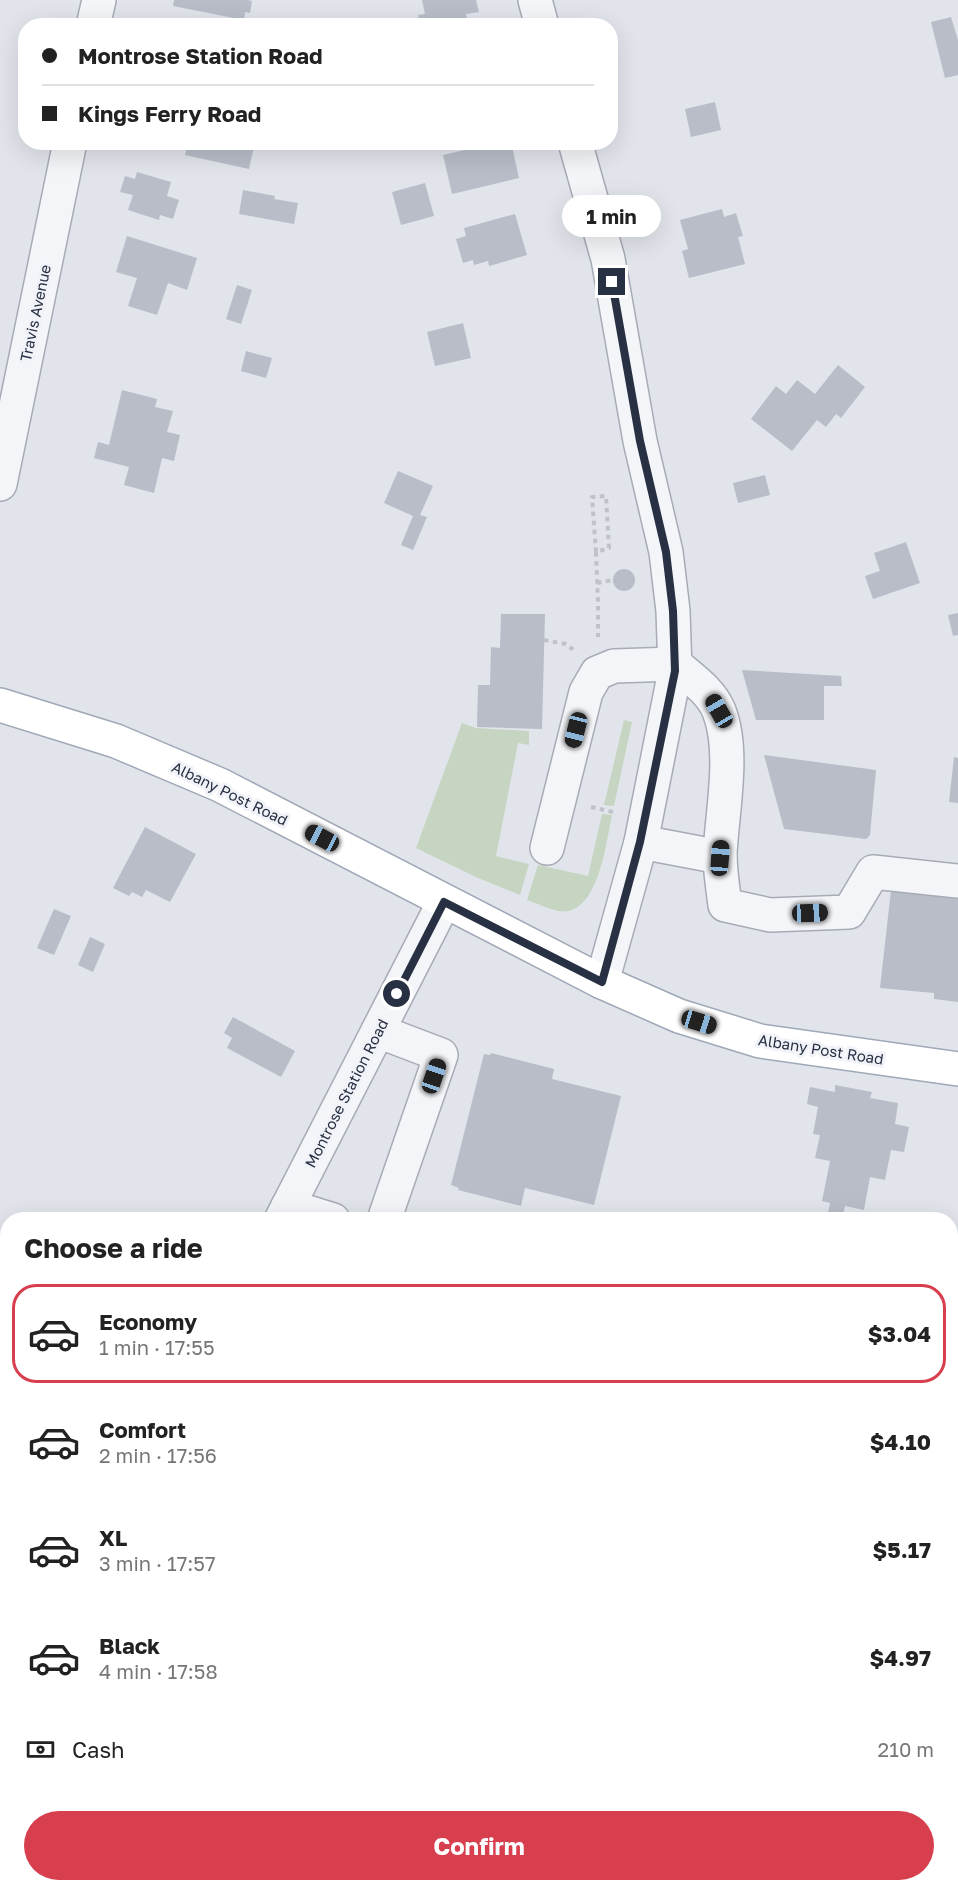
<!DOCTYPE html>
<meta charset="utf-8">
<style>
body{margin:0;font-family:"Golos Text",sans-serif;background:#f2f2f2;color:#222;height:100vh;display:flex;flex-direction:column;font-size:22px;white-space:nowrap}
*{box-sizing:border-box;margin:0}
p{font-size:20px;color:#767676}
.icon{flex:none;width:33px;height:33px;fill:none;stroke:currentColor;stroke-width:2;stroke-linecap:round;stroke-linejoin:round}
.map{position:relative;flex:1;overflow:hidden}
.sheet{position:absolute;left:0px;top:1212px;width:958px;height:680px;display:flex;flex-direction:column;background:#fff;border-radius:24px 24px 0 0;box-shadow:0 6px 24px #0002}
.sheet>*{flex:none}
.hud{position:absolute;left:18px;top:18px;width:600px;height:132px;border-radius:24px;box-shadow:0 6px 24px #0002;display:grid;align-content:center;height:132px;padding:0 24px;background:#fff}
.end{position:absolute;width:27px;height:27px;margin:-14px;border:8px solid #283143;background:#fff;box-shadow:0 0 0 3px #fff}
.from{border-radius:50%}
.bubble{position:absolute;height:42px;border-radius:21px;background:#fff;box-shadow:0 6px 24px #0002;font-size:20px;font-weight:700;line-height:42px;text-align:center}
.car{position:absolute;width:18px;height:36px;margin:-18px -9px;border-radius:8px;box-shadow:0 0 4px 2px #0007;background:linear-gradient(#222 24%,#8ab4d8 0 40%,#222 0 76%,#8ab4d8 0 86%,#222 0)}
.hud b{display:flex;align-items:center;gap:21px;height:57px;font-size:22px}
.hud b+b{border-top:2px solid #e0e0e0}
.hud i{width:15px;height:15px;background:#222}
ul{padding:0;list-style:none}
li{display:flex;align-items:center;gap:18px;height:99px;margin:0 12px 9px;padding:0 12px;border:3px solid transparent;border-radius:24px}
li div{flex:1}
li b{display:block;font-size:22px}
li em{font-style:normal;font-weight:700}
li.active{border-color:#d73f4e}
li>.icon{width:54px;height:54px;stroke-width:1.5}
h2{padding:0 24px;font-size:27px;line-height:72px}
.pay{display:flex;align-items:center;gap:15px;height:66px;padding:0 24px;font-size:22px}
.pay p{margin-inline-start:auto}
.cta{display:flex;gap:12px;margin-top:auto;padding:12px 24px}
.cta a{flex:1;height:69px;border-radius:36px;background:#d73f4e;color:#fff;font-size:24px;font-weight:700;line-height:69px;text-align:center}
.map>svg:first-child{display:block}
.green{fill:#c5d5c1}
.building{fill:#b8bdc8}
.lines{fill:none;stroke-linecap:round;stroke-linejoin:round}
.minor-casing{stroke:#a6abb5;stroke-width:36}
.major-casing{stroke:#9fa8b7;stroke-width:36}
.path{stroke:#bfc2c9;stroke-width:4;stroke-dasharray:4.5 4.5;stroke-linecap:butt}
.minor{stroke:#f4f5f8;stroke-width:33}
.major{stroke:#fff;stroke-width:33}
.route{stroke:#283143;stroke-width:8}
.labels{text-anchor:middle;dominant-baseline:central;stroke-width:6;stroke-linejoin:round;paint-order:stroke}
.street-label{font-size:15px;fill:#283143;stroke:#f1f3f8}
</style>
<div class="map">
<svg width="958" height="1891" viewBox="0 0 958 1891">
<rect width="100%" height="100%" fill="#e1e4eb"/>
<g class="green">
<path d="M624 720 632 722 614 806 604 805Z"/>
<path d="M462 723 476 728 529 731V745L518 743 496 856 529 864 520 895 476 877 416 848Z"/>
<path d="M602 814 612 815C606 843 598 918 558 911 548 909 537 903 527 900L538 865 588 876Z"/>
</g>
<g class="building">
<path d="M174 0H248L252 1 250 13 245 12 244 20 173 6Z"/>
<path d="M422 0H476L479 12 466 14 469 26H420L418 15 425 14Z"/>
<path d="M951 17 958 40V75L945 78 931 22Z"/>
<path d="M715 102 721 130 691 137 685 109Z"/>
<path d="M188 142H255L249 169 185 155Z"/>
<path d="M499 142H511L519 178 452 194 443 155Z"/>
<path d="M137 172 171 182 167 196 179 200 173 219 160 215 159 220 128 210 133 195 120 192 125 176 135 179Z"/>
<path d="M425 183 434 216 401 225 392 192Z"/>
<path d="M243 190 275 196 274 199 298 203 294 224 239 214Z"/>
<path d="M722 209 724 217 736 213 743 236 738 237 745 264 689 278 682 251 688 249 680 220Z"/>
<path d="M515 214 527 255 489 266 488 261 474 265 473 260 463 263 456 239 466 236 464 228Z"/>
<path d="M127 236 197 258 187 290 168 283 157 315 128 306 137 278 116 272Z"/>
<path d="M237 285 252 290 241 324 226 319Z"/>
<path d="M463 323 471 358 435 366 427 332Z"/>
<path d="M246 351 272 358 266 378 241 371Z"/>
<path d="M838 365 865 387 841 418 836 414 826 427 817 420 792 451 751 419 776 386 786 394 797 380 815 394Z"/>
<path d="M122 390 157 399 155 407 173 411 167 432 180 435 174 461 162 458 154 493 124 485 129 467 94 458 98 442 109 445Z"/>
<path d="M398 471 433 486 420 515 427 517 413 550 401 545 413 516 384 503Z"/>
<path d="M765 475 770 495 738 503 733 483Z"/>
<path d="M906 542 920 583 873 599 865 576 880 571 874 553Z"/>
<circle cx="624" cy="580" r="11"/>
<path d="M958 613V635L953 636 948 615Z"/>
<path d="M501 614H545L542 729 477 727 478 685H490L491 647 500 648Z"/>
<path d="M742 670 841 676 842 686H824V720H756Z"/>
<path d="M764 755 876 770 870 835 866 839 784 829Z"/>
<path d="M954 757 958 758V803L949 802Z"/>
<path d="M145 827 196 854 170 902 146 890 142 897 132 892 129 896 113 888Z"/>
<path d="M958 882V1002L934 999V993L880 988 891 890Z"/>
<path d="M54 909 71 916 54 955 37 948Z"/>
<path d="M90 937 105 944 93 972 78 965Z"/>
<path d="M233 1017 295 1051 281 1077 227 1048 232 1038 224 1033Z"/>
<path d="M491 1053 554 1069 552 1079 621 1096 594 1205 525 1188 521 1206 458 1190 459 1188 451 1185 484 1054 490 1055Z"/>
<path d="M835 1085 872 1092 870 1098 898 1103 895 1124 909 1127 904 1152 891 1150 885 1180 870 1177 864 1210 845 1206 843 1215 828 1213 830 1203 822 1201 830 1161 815 1158 820 1135 813 1134 818 1107 807 1104 810 1087 835 1092Z"/>
<path d="M958 1471V1503L953 1504 951 1485 955 1484 952 1472Z"/>
<path d="M0 1500 8 1505V1528L0 1541Z"/>
<path d="M958 1869V1891H956L952 1870Z"/>
<path d="M17 1884H127L144 1891H14Z"/>
<path d="M579 1884H614L612 1891H577Z"/>
</g>
<g class="lines">
<g class="minor-casing">
<g id="minor">
<path d="M535 0 542 26"/>
<path d="M93 26 99 0"/>
<path d="M575 142 608 259 640 441 666 552 673 611 675 671 641 842 602 982"/>
<path d="M0 484 70 142"/>
<path d="M641 842 720 857"/>
<path d="M547 848 586 692 597 673 614 666 675 664C691 678 711 691 719 711 735 751 722 812 720 854 720 871 723 889 725 905L770 915 849 912 873 872 958 881"/>
<path d="M378 1031 441 1055 384 1220"/>
<path d="M288 1206 333 1220"/>
<path d="M281 1220 444 902"/>
<path d="M951 1688 958 1689"/>
<path d="M0 1732 8 1719"/>
<path d="M0 1810 8 1812"/>
<path d="M337 1884 350 1891"/>
</g>
</g>
<g class="major-casing">
<path id="major" d="M0 705 116 741 220 785 602 982 679 1016 760 1041 958 1069"/>
</g>
<g class="path">
<path d="M596 552 592 497 606 496 609 548 596 552 598 602V637"/>
<path d="M597 583 613 580"/>
<path d="M544 640 566 644 575 651"/>
<path d="M591 807 613 812"/>
</g>
<use href="#minor" class="minor"/>
<use href="#major" class="major"/>
</g>
<g class="lines">
<path class="route" d="M397 994 444 902 602 982 640 842 675 671 673 611 666 552 640 441 612 282"/>
</g>
<g class="labels">
<g class="street-label">
<text transform="translate(35 313) rotate(-78)">Travis Avenue</text>
<text transform="translate(230 793) rotate(26)">Albany Post Road</text>
<text transform="translate(821 1049) rotate(9)">Albany Post Road</text>
<text transform="translate(346 1093) rotate(-63)">Montrose Station Road</text>
</g>
</g>
</svg>
<i class="end from" style="left:397px;top:994px"></i>
<i class="end" style="left:612px;top:282px"></i>
<div class="bubble" style="left:562px;top:195px;width:99px">1 min</div>
<i class="car" style="left:719px;top:711px;rotate:330deg"></i>
<i class="car" style="left:576px;top:730px;rotate:194deg"></i>
<i class="car" style="left:322px;top:838px;rotate:298deg"></i>
<i class="car" style="left:720px;top:858px;rotate:4deg"></i>
<i class="car" style="left:810px;top:913px;rotate:88deg"></i>
<i class="car" style="left:699px;top:1022px;rotate:107deg"></i>
<i class="car" style="left:434px;top:1076px;rotate:19deg"></i>
<div class="hud">
<b><i class="from"></i>Montrose Station Road</b>
<b><i></i>Kings Ferry Road</b>
</div>
<section class="sheet">
<h2>Choose a ride</h2>
<ul>
<li class="active"><svg class="icon" aria-label="car" viewBox="0 0 24 24"><path d="M5 17H2v-5l4-1 3-4h7l3 4 3 1v5h-3M9 17h6M6 11h13"/><circle cx="7" cy="17" r="2"/><circle cx="17" cy="17" r="2"/></svg><div><b>Economy</b><p>1 min · 17:55</p></div><em>$3.04</em></li>
<li><svg class="icon" aria-label="car" viewBox="0 0 24 24"><path d="M5 17H2v-5l4-1 3-4h7l3 4 3 1v5h-3M9 17h6M6 11h13"/><circle cx="7" cy="17" r="2"/><circle cx="17" cy="17" r="2"/></svg><div><b>Comfort</b><p>2 min · 17:56</p></div><em>$4.10</em></li>
<li><svg class="icon" aria-label="car" viewBox="0 0 24 24"><path d="M5 17H2v-5l4-1 3-4h7l3 4 3 1v5h-3M9 17h6M6 11h13"/><circle cx="7" cy="17" r="2"/><circle cx="17" cy="17" r="2"/></svg><div><b>XL</b><p>3 min · 17:57</p></div><em>$5.17</em></li>
<li><svg class="icon" aria-label="car" viewBox="0 0 24 24"><path d="M5 17H2v-5l4-1 3-4h7l3 4 3 1v5h-3M9 17h6M6 11h13"/><circle cx="7" cy="17" r="2"/><circle cx="17" cy="17" r="2"/></svg><div><b>Black</b><p>4 min · 17:58</p></div><em>$4.97</em></li>
</ul>
<div class="pay"><svg class="icon" aria-label="cash" viewBox="0 0 24 24"><path d="M3 7h18v10H3z"/><circle cx="12" cy="12" r="2"/></svg>Cash<p>210 m</p></div>
<div class="cta"><a>Confirm</a></div>
</section>
</div>
